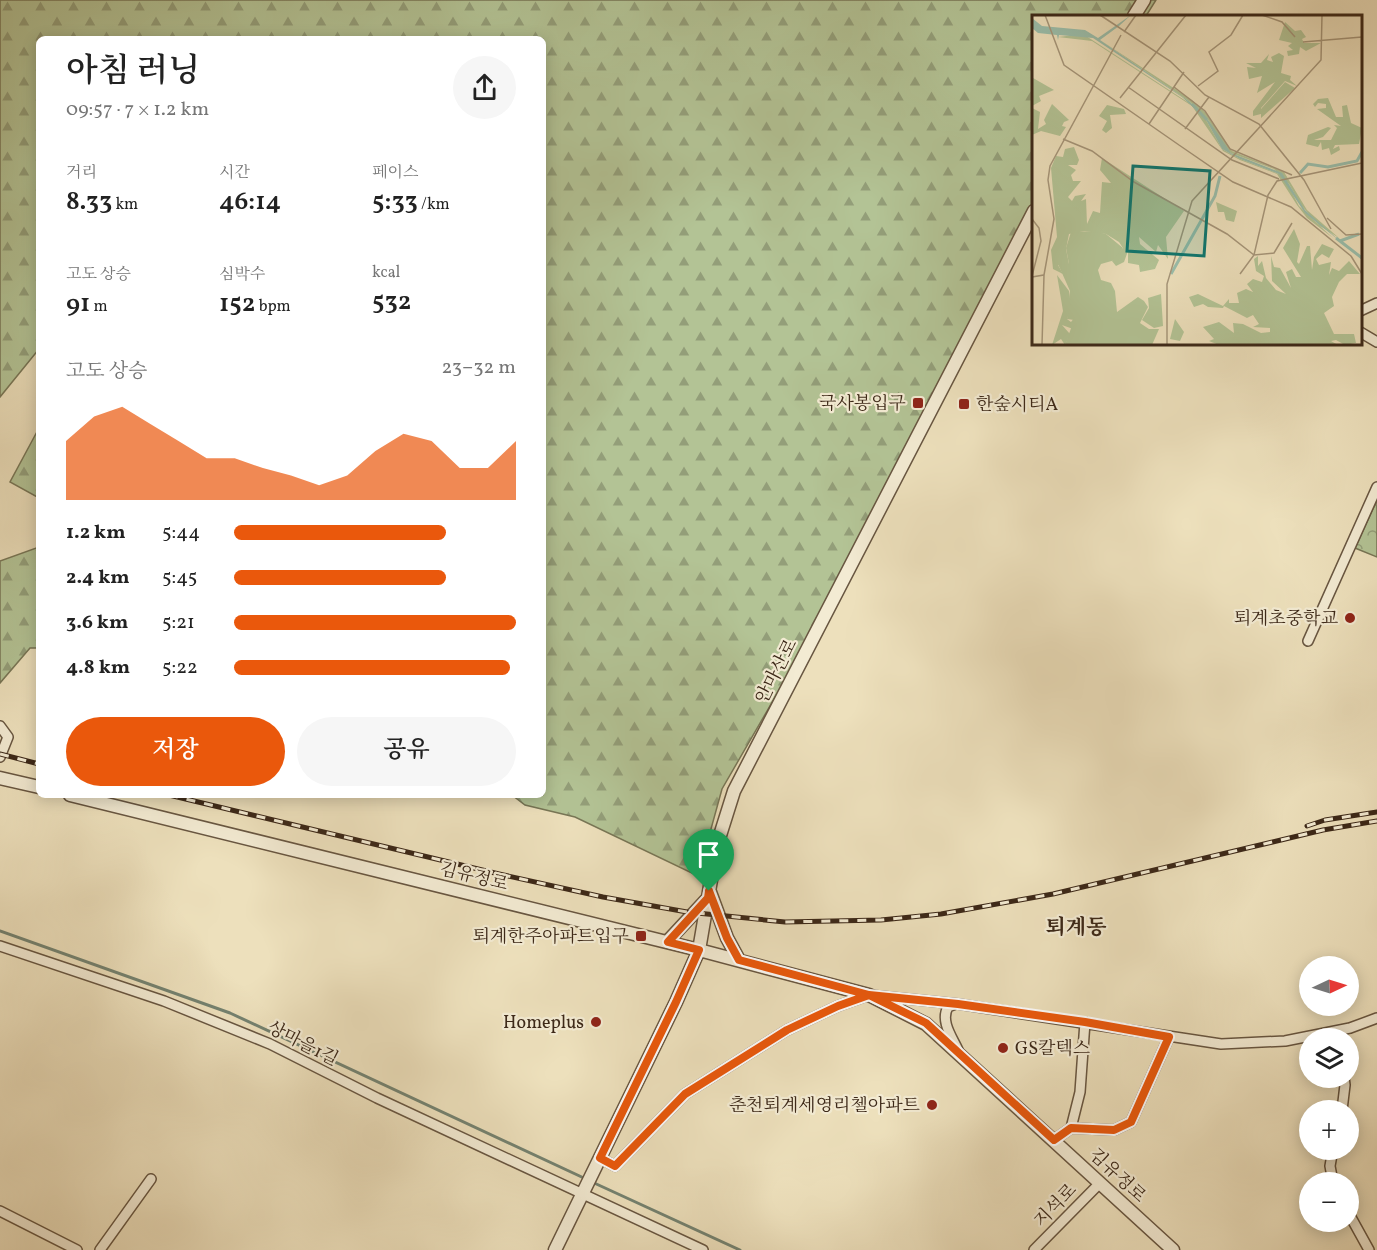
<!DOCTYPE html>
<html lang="ko">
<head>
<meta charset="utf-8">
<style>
	:root { --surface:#fff; --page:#f6f6f6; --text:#222; --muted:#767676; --accent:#ea580c }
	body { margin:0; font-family:Vollkorn,"Noto Serif KR",serif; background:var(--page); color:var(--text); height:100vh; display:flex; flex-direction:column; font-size:22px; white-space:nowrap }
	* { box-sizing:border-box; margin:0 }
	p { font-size:20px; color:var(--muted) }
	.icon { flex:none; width:33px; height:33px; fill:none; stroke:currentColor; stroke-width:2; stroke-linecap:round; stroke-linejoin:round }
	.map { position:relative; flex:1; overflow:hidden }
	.side { position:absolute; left:36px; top:36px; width:510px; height:762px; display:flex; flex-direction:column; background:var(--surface); border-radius:9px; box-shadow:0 3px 15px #0003 }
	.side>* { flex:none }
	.needle { width:39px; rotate:86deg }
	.fabs { position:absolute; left:1299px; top:956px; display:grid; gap:12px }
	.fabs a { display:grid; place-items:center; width:60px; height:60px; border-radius:50%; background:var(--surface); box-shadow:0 3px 15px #0003; font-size:30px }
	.pin { position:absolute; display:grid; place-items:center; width:51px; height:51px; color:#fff; margin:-62px -26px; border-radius:50% 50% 50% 0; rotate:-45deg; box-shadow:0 0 6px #0007 }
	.pin .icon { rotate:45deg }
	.round { display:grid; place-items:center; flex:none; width:63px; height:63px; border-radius:32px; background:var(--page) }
	.headline { display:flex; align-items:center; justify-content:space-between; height:102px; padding:0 30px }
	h1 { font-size:33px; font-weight:600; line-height:45px }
	.stats { display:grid; grid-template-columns:repeat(3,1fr); gap:9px; height:102px; padding:6px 30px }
	.stats div { display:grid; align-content:center }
	.stats b { font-size:26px; font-weight:600 }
	.stats small { font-size:16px; font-weight:400 }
	.stats p { font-size:16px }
	.chart { height:168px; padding:12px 30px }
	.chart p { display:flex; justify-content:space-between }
	.chart svg { width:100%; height:108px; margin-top:6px; fill:var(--accent); opacity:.7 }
	.cta { display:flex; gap:12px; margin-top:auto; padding:12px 30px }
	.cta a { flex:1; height:69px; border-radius:36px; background:var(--accent); color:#fff; font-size:24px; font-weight:600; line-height:69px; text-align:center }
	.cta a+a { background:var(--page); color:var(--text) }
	ul { padding:0 30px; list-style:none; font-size:20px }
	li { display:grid; grid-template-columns:96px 72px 1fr; align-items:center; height:45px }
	li i { height:15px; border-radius:8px; background:var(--accent) }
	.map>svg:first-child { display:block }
	.forest { fill:url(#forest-firs); stroke:#787656; stroke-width:1.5 }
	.park { fill:url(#park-crowns); stroke:#787656; stroke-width:1.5 }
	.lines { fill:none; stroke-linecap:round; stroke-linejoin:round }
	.stream { stroke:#748270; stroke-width:3 }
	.minor-casing { stroke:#685641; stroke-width:12 }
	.tertiary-casing { stroke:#685641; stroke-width:15 }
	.minor { stroke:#f3ebd3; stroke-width:9 }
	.tertiary { stroke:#f3ebd3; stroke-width:12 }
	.rail-casing { stroke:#3c2818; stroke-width:5 }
	.rail { stroke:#f3ebd3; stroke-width:3; stroke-dasharray:9; stroke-linecap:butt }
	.route-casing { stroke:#fff; stroke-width:12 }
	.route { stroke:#ea580c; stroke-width:8 }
	.poi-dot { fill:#8f2418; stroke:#f3ebd3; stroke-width:2 }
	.labels { text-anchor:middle; stroke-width:4.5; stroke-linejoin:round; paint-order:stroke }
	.poi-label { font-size:18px; fill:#3c2818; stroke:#f3ebd3; text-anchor:end }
	.street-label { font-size:18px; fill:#3c2818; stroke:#f3ebd3 }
	.quarter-label { font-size:21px; font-weight:bold; fill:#3c2818; stroke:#f3ebd3 }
	.inset-river { fill:none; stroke:#9abeab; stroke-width:3 }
	.inset-road { fill:none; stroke:#a6967a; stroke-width:1.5 }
	.view { fill:#0f766e; fill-opacity:0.15; stroke:#0f766e; stroke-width:3 }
	.inset-edge { fill:none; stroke:#3c2818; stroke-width:3 }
</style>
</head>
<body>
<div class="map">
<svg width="1377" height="1250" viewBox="0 0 1377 1250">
	<defs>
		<pattern id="forest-firs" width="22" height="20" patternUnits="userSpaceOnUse" patternTransform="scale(1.5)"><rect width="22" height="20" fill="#b3c395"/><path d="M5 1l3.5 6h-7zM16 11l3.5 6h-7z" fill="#939e79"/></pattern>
		<pattern id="park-crowns" width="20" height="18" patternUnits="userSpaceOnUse" patternTransform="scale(1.5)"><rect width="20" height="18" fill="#b3c395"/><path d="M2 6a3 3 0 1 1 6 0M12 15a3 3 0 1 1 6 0" fill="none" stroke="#939e79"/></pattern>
	</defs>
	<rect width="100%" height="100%" fill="#ede0bc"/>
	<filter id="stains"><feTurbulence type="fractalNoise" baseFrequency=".00333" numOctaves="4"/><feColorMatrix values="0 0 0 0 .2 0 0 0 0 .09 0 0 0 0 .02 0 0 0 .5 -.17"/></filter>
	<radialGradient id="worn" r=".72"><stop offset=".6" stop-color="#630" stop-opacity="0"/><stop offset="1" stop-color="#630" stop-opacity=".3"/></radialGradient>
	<path class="forest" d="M0 0H1156L1146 16H1034L1033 216 793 666 722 789 698 876 575 817 525 805 512 795H543V39H39V349L0 397Z
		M39 428V498L10 482Z
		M39 547V648H30L0 683V561Z"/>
	<path class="park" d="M1377 500V557L1355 548Z"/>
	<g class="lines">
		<path class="stream" d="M0 931 230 1013 586 1179
			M592 1182 740 1250"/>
		<g class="minor-casing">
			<path id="minor" d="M1360 311 1377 303
				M1360 332 1377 342
				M1308 641 1377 487
				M0 726 8 737 0 757
				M0 946 164 1001 270 1044 377 1098 703 1250
				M956 1004 948 1007C940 1021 952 1037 958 1050
				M1342 1110 1345 1085 1344 1077
				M1071 1128 1114 1130 1131 1122 1169 1037
				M1054 1140 1071 1128 1080 1092 1085 1022
				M1333 1149 1330 1166 1333 1182
				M600 1158 615 1166 685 1094 787 1030 838 1006 869 995 958 1004 1221 1044 1285 1041 1350 1028 1377 1018
				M0 1211 77 1250
				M1348 1212 1369 1250
				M100 1250 151 1179
				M1034 1250 1100 1183"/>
		</g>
		<g class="tertiary-casing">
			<path id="tertiary" d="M1134 16 1144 0
				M0 778 39 787
				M70 795 699 950 869 995 926 1024 1173 1250
				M710 892 727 938 739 960
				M667 942 707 899
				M555 1250 676 1002 699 950 717 845 734 791 1034 211"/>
		</g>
		<use href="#minor" class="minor"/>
		<use href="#tertiary" class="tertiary"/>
		<g class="rail-casing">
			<path id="rail" d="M0 754 39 764
				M169 795 499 874 603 897 687 912 785 922 881 920 941 914 1053 894 1323 830 1377 821
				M1307 826 1325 820 1377 812"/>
		</g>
		<use href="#rail" class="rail"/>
	</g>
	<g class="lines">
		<g class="route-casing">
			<path id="route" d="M709 891 708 898 668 942 699 950 676 1002 600 1158 615 1166 685 1094 787 1030 838 1006 869 995 926 1023 1054 1140 1071 1128 1114 1130 1131 1122 1169 1037 1085 1022 958 1004 869 995 739 960 727 938 709 891"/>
		</g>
		<use href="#route" class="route"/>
	</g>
	<g class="poi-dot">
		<rect x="912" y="397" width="12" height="12" rx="3"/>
		<rect x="958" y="398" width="12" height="12" rx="3"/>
		<circle cx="1350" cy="618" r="6"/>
		<rect x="635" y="930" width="12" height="12" rx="3"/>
		<circle cx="596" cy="1022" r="6"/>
		<circle cx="1003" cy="1048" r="6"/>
		<circle cx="932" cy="1105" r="6"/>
	</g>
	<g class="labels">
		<g class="poi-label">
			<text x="906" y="409">국사봉입구</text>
			<text x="976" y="410" text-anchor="start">한숲시티A</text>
			<text x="1338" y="624">퇴계초중학교</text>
			<text x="629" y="942">퇴계한주아파트입구</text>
			<text x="584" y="1028">Homeplus</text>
			<text x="1015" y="1054" text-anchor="start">GS칼텍스</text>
			<text x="920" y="1111">춘천퇴계세영리첼아파트</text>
		</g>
		<g class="street-label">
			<text transform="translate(776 671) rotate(-63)" y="6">안마산로</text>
			<text transform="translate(474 876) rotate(14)" y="6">김유정로</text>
			<text transform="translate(303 1043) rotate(27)" y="6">상마을1길</text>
			<text transform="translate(1118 1175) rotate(43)" y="6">김유정로</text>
			<text transform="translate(1055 1205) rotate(-46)" y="6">지석로</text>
		</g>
		<g class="quarter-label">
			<text x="1076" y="934">퇴계동</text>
		</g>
	</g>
	<g transform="translate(1032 15)">
		<rect width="330" height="330" fill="#ede0bc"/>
		<path d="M253 67 263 73 229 103V94ZM63 216 74 219 91 233 83 245 69 249 66 255 69 265 79 268 83 276 85 297 106 282 112 286 116 292 108 308 117 314H127L120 330H33L42 305 35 304 38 276 26 249H37L34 233 39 217Z" fill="#b3c395"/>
		<path d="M253 7 263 16 269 15 274 22 270 24 272 28H289L274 36 268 32 267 39 256 41 255 36 261 35 256 31 260 28 247 25ZM247 38 252 41 249 58 259 61 258 65 265 71 253 66 229 93V99L221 101V96L243 67 225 78 230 61 217 64 215 52 224 53 214 48H229L237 39 235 45 241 47 239 42ZM1 63 22 75 7 81 9 86 0 91ZM296 83 304 102H311L310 91 315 90 319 108 330 113 327 129 303 130 301 134 307 131 308 135 299 140 297 133 290 135 289 127 286 132 274 129 276 120 296 112 299 113 291 122 282 125H299L305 113 302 110 309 111 285 94 294 93V89L286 88 283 92 281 89 286 84ZM20 89 37 105 32 107 30 111 34 112 28 121 9 116 0 120V93L8 97 6 114 14 109 12 105ZM42 132 47 145 45 150H36L44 155 39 160 41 166H49L36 182 40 186 43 181 54 179 49 186 54 184 55 209 61 196 68 198 70 167 79 168 68 155 70 143 152 196 134 222 136 244 126 230 124 237 107 222 108 229 127 245 123 254 108 257 107 250 96 248V236L92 247 84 251 80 246 91 233 87 227 74 219 53 216 37 219 34 234 37 249 26 250 31 259 21 254 19 235 25 222 19 153 24 141 31 142 33 134ZM262 214 268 229 265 247 267 249 275 231H278L280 255 282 242 290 229 302 234 297 243 290 239 284 244 287 250 299 247 297 260 300 253 307 256 317 246 328 259H315L307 267 300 282 302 291 292 298 302 319H322L324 328 313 330 304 325 299 326 306 330H187L177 326 182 324 171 312 187 307 202 318 201 308 211 309 229 318 238 317V313L221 312 227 309 221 300 215 303 192 291 191 293 176 292 171 289 162 292 157 282 166 279 191 291 197 284V288H207L205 278 214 274 221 277 215 269 221 264 230 267 232 261 224 256 222 244 226 241V251L230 246 234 263 244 275 254 279 240 266 239 241 242 252 248 253 259 273 254 257 260 254 264 262H269L251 233ZM25 260 37 276 39 292 35 304 39 307 43 302 44 305 41 314 30 310 38 319 33 330 29 324 20 330 31 296ZM143 304 152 317 148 326 138 324Z" fill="#b3c395"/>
		<path d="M129 279 131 311 122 313 110 305 117 293 116 283Z" fill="#b3c395"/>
		<path d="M51 19 157 88 173 103 190 134 208 144 247 159 254 166 267 191 287 210 269 190 257 169 242 154 199 138 191 131 177 106 158 87 68 25 160 85 173 97 200 136 252 157 275 195 307 223 288 211 301 223 275 203 265 190 245 159 208 145 191 136 160 91 60 26 26 22ZM75 90 92 94 94 99 78 100 80 113 74 118 70 115 75 106 67 101ZM184 187 205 196 202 207 194 205 192 197H186Z" fill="#b3c395"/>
		<path d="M99 0 87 11 68 25 158 87 177 106 199 138 250 158 273 195 309 227 273 198 247 159 208 144 190 134 173 103 150 82 61 23 27 20 26 25 25 20 6 18 0 13V3L10 11 53 15 66 23Z" fill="#9abeab"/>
		<path class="inset-river" d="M160 89 175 105M268 158 276 149 296 152 325 146 330 137M304 223 330 243M308 226 327 219M139 259 183 181 188 161"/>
		<path class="inset-road" d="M13 0 32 50 147 130M68 0 138 46 173 80 227 109 272 165 299 214M230 0 250 7 263 22M92 17 104 0M271 27 330 22M166 71 186 56 177 37 199 20 211 0M96 72 200 145 247 164M142 72 173 96 198 134 260 160M88 83 154 0M117 109 152 57M153 114 177 82M31 124 60 136 102 167 195 219 222 240 242 238 260 208M147 130 201 167 259 192 319 241M295 203 314 220 330 219M0 204 7 213 9 226 0 261M319 241 330 259M208 259 222 240 236 180 245 166 330 148M12 260 22 204 16 165 18 151 89 20M0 262 12 260 10 330M135 330V269L160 186 289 45 290 0"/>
		<path class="view" d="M101 151 178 156 172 241 95 236Z"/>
		<rect width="330" height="330" class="inset-edge"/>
	</g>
	<rect width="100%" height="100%" filter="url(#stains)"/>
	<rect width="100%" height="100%" fill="url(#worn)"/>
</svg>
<div class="fabs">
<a><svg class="needle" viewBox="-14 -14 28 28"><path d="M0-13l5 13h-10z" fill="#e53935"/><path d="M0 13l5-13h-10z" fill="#767676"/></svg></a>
<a><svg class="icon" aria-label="layers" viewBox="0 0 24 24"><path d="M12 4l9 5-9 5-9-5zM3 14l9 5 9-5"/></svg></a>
<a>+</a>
<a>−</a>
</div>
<div class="pin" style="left:709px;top:891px;background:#1e9e55"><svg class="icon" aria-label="arrive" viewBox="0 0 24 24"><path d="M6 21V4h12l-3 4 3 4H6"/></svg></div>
<section class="side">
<div class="headline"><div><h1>아침 러닝</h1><p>09:57 · 7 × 1.2 km</p></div><a class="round"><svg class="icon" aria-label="share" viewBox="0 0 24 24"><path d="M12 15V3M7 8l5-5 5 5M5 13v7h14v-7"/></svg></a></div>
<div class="stats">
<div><p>거리</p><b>8.33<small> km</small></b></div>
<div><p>시간</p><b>46:14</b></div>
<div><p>페이스</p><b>5:33<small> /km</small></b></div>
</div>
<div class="stats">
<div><p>고도 상승</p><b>91<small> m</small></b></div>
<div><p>심박수</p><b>152<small> bpm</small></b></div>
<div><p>kcal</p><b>532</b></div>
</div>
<div class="chart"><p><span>고도 상승</span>23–32 m</p>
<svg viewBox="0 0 160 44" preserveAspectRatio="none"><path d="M0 44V20L10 10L20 6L30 13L40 20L50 27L60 27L70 31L80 34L90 38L100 34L110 24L120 17L130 20L140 31L150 31L160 20V44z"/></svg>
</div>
<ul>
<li><b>1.2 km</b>5:44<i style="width:75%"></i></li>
<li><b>2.4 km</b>5:45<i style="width:75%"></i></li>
<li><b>3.6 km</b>5:21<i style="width:100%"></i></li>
<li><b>4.8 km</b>5:22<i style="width:98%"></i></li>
</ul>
<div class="cta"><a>저장</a><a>공유</a></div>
</section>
</div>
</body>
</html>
